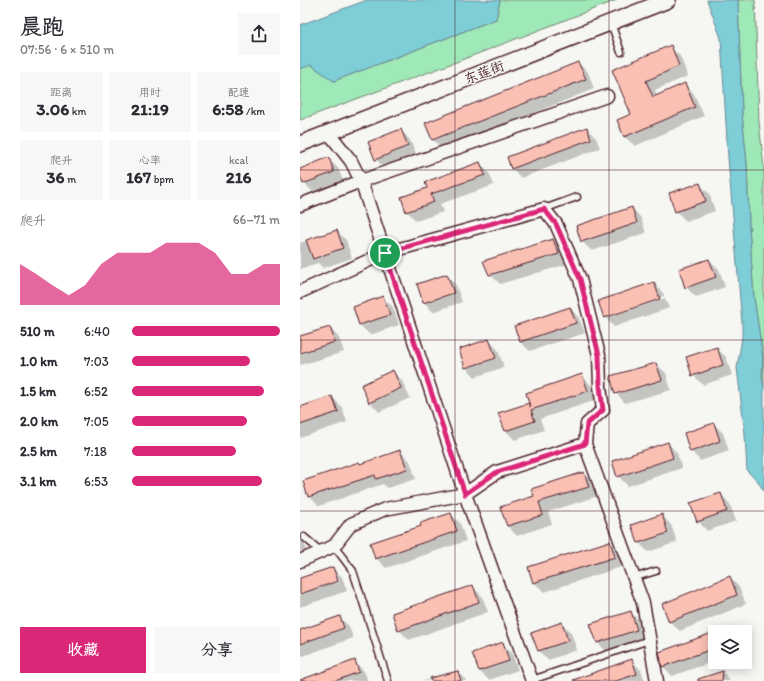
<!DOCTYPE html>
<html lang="zh">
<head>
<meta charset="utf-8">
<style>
	:root { --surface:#fff; --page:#f7f7f7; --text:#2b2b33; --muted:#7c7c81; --accent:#db2777 }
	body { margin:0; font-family:Itim,"LXGW WenKai TC",sans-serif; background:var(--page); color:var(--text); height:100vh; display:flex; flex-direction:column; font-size:15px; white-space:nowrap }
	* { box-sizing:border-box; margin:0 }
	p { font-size:13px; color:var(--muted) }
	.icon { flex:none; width:22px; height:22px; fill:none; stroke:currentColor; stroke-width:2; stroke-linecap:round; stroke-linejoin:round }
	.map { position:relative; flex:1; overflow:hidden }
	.details { display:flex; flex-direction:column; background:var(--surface); width:300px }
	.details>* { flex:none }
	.controls { position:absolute; left:408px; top:625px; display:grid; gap:8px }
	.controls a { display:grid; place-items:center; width:44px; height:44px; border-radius:0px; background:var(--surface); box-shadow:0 2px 10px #0003; font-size:20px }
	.pin { position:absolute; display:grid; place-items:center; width:34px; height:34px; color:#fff; margin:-17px; border:2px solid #fff; border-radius:50%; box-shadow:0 1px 4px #0007 }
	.round { display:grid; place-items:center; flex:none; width:42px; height:42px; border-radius:0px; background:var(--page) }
	.head { display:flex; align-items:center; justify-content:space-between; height:68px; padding:0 20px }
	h1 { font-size:22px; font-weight:800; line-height:30px }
	.metrics { display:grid; grid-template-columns:repeat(3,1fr); gap:6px; height:68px; padding:4px 20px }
	.metrics div { display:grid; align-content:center; border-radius:0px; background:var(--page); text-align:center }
	.metrics b { font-size:17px; font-weight:800 }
	.metrics small { font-size:11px; font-weight:400 }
	.metrics p { font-size:11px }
	.chart { height:112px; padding:8px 20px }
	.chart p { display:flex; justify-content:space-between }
	.chart svg { width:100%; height:72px; margin-top:4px; fill:var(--accent); opacity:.7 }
	.primary-button { display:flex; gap:8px; margin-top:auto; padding:8px 20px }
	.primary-button a { flex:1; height:46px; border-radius:0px; background:var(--accent); color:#fff; font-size:16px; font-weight:800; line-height:46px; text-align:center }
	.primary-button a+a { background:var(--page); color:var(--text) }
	ul { padding:0 20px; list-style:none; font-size:13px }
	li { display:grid; grid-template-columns:64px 48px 1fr; align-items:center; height:30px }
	li i { height:10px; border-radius:5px; background:var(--accent) }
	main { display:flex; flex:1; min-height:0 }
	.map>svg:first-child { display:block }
	.green { fill:#9fe8b7; stroke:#748471 }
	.water { fill:#7eced8; stroke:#698893 }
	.shadow { fill:#0003; fill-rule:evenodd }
	.building { fill:#fac0b4; stroke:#4a1f2b }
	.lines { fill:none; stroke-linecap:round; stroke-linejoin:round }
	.service-casing { stroke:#4a1f2b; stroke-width:9 }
	.minor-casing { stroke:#4a1f2b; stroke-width:15 }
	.tertiary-casing { stroke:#4a1f2b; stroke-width:18 }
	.service { stroke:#f6f6f2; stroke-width:6 }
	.minor { stroke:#f6f6f2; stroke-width:12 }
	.tertiary { stroke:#f6f6f2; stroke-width:15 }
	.route-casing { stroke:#fff; stroke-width:8 }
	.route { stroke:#db2777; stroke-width:5 }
	.grid { fill:none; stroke:#4a1f2b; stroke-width:1; stroke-opacity:0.55 }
	.labels { text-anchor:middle; stroke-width:3; stroke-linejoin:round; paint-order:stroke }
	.street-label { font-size:14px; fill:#4a1f2b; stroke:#f6f6f2 }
</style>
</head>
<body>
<main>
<section class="details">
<div class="head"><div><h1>晨跑</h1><p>07:56 · 6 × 510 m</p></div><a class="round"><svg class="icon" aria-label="share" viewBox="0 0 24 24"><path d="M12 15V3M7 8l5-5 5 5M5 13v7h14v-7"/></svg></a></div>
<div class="metrics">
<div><p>距离</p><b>3.06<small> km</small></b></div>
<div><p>用时</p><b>21:19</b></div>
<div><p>配速</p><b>6:58<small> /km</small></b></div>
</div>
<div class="metrics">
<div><p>爬升</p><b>36<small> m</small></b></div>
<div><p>心率</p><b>167<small> bpm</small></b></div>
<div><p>kcal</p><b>216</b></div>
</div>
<div class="chart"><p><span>爬升</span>66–71 m</p>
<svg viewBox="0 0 160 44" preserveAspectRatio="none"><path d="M0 44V19L10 25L20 32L30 38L40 32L50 19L60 12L70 12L80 12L90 6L100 6L110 6L120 12L130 25L140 25L150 19L160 19V44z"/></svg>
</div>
<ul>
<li><b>510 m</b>6:40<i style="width:100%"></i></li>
<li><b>1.0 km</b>7:03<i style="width:80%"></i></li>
<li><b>1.5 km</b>6:52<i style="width:89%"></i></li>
<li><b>2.0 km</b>7:05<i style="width:78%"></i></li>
<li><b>2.5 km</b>7:18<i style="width:70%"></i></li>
<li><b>3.1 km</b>6:53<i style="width:88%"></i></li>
</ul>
<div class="primary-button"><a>收藏</a><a>分享</a></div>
</section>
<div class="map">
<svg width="464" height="681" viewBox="0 0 464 681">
	<rect width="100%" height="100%" fill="#f6f6f2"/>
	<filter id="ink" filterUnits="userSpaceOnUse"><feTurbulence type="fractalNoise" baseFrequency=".025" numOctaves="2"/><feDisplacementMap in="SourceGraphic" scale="8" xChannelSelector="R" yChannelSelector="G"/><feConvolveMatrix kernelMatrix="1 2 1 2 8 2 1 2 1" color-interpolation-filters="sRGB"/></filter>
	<g filter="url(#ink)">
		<path class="green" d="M200 0H317L164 59 0 120V69L11 64 34 81 196 19Z
			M438 0H455L459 122 464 168V387L462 377 463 358 454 298 449 226 447 164 442 114Z"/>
		<path class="water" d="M67 0H200L196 19 34 81 11 65 0 69V25Z
			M407 0H438L442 114 447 164 449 226 454 298 463 358 462 377 464 388V491L457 480 447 471 445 434 437 368 442 338V323L428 158 421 38Z"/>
		<path class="shadow" d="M370 47 380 56 388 76 355 90 357 96 385 84 394 94 404 116 335 146 325 137 318 120 332 114 313 71Z
			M278 63 288 72 294 89 143 149 133 140Z
			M286 128 296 138 300 148 221 178 212 168Z
			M101 130 110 140 117 156 85 169 76 159Z
			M28 159 38 168 43 181 14 193 4 183 0 170Z
			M180 163 189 173 194 185 140 204 143 212 116 221 107 211 128 189Z
			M399 184 409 193 415 211 386 221 376 211Z
			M332 208 341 218 346 233 292 251 282 242 277 227Z
			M37 231 46 240 52 258 23 268 18 263 0 269V243Z
			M253 240 262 250 268 264 200 284 190 274Z
			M409 260 419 269 425 287 396 297 386 287Z
			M147 275 156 285 162 302 133 312 124 302Z
			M354 283 363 293 369 308 314 327 305 317ZM364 296 365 298 309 317V315Z
			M83 298 93 307 99 325 70 335 60 325 54 307Z
			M270 308 279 318 285 333 230 351 220 342Z
			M30 328 39 338 44 352 0 365V337Z
			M189 340 198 350 204 367 175 377 166 367Z
			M416 348 426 357 432 375 403 385 393 375Z
			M356 364 366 373 371 390 325 403 316 393Z
			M93 371 102 381 110 398 79 412 70 402Z
			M282 376 291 385 296 400 240 419 244 430 215 440 206 431 229 404Z
			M32 397 42 407 47 422 0 438V408Z
			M414 424 423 433 429 451 400 461 391 451Z
			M368 443 377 453 382 468 328 486 318 476Z
			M100 451 110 461 116 479 87 488 83 484 19 506 9 496 61 465Z
			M284 473 293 482 298 496 248 512 252 524 217 536 207 526 202 508 235 497Z
			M421 494 430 504 436 521 407 531 398 521Z
			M151 514 160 523 166 541 86 568 76 558 123 527Z
			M362 515 371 525 377 542 348 552 339 543Z
			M0 537 3 541 9 555 0 557Z
			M310 542 319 552 324 566 244 592 234 582Z
			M33 568 42 577 47 591 0 607V579Z
			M430 578 439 587 446 604 380 631 370 622 363 605Z
			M172 586 182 596 188 612 109 640 99 630Z
			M330 612 340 621 346 639 307 652 298 643 292 625Z
			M39 617 49 626 53 638 3 656 0 653V631Z
			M262 623 271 633 277 650 248 660 239 651Z
			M431 627 435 632H418Z
			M415 633V661L372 676 363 666Z
			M202 643 212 653 218 670 189 680 179 671Z
			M331 660 341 670 345 681H273Z
			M54 661 64 671 68 681H5Z
			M158 672 167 681H123Z
			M423 672 431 681H396Z"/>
		<path class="building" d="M371 45 379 66 346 81 353 97 385 83 395 107 324 137 317 120 331 114 312 70Z
			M278 62 286 79 132 140 125 123Z
			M287 127 291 139 211 169 207 157Z
			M101 129 108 146 75 160 68 142Z
			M29 157 34 172 3 184 0 176V169Z
			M180 162 185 175 131 194 134 202 106 212 101 197 127 188 125 182Z
			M400 183 406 201 375 212 369 193Z
			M332 207 337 223 281 242 276 226Z
			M37 230 43 248 13 259 6 240Z
			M253 239 259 254 189 275 183 261Z
			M409 259 416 277 385 288 379 269Z
			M147 274 154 293 123 303 117 284Z
			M354 282 360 299 304 318 298 301Z
			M83 296 90 315 59 325 53 307Z
			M270 307 276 323 220 342 214 326Z
			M30 327 35 342 0 353V336Z
			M189 339 196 358 165 368 159 349Z
			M417 347 423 365 392 376 386 357Z
			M356 363 362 380 315 394 310 376Z
			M93 370 101 388 69 403 61 385Z
			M282 374 288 391 231 410 235 421 205 431 198 413 229 403 230 407 226 393Z
			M32 396 38 412 0 425V407Z
			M414 423 420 441 390 452 384 433Z
			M368 442 373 458 317 477 312 461Z
			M100 450 107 469 76 479 75 475 8 497 3 481 59 462 60 464Z
			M284 472 289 487 239 502 243 515 207 526 200 507 234 496 231 489Z
			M421 493 427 511 397 522 390 503Z
			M151 513 157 531 75 559 70 543 121 526 120 523Z
			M362 514 368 533 338 543 331 525Z
			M310 541 315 557 233 583 228 567Z
			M33 567 38 581 0 594V578Z
			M430 576 437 595 369 622 362 604Z
			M173 585 179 602 98 631 92 613Z
			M331 611 337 630 297 643 290 624Z
			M40 616 44 628 0 644V630Z
			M262 622 268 641 238 651 231 633Z
			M415 632V648L362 667 359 652Z
			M203 642 209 661 179 671 172 653Z
			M332 659 337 674 316 681H274L273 680Z
			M55 660 59 672 35 681H0V680Z
			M158 671 161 681H131L130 678Z
			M423 671 422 681H398V679Z"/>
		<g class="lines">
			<g class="service-casing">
				<path id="service" d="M311 23 321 52
					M244 209 277 197
					M4 537 18 549 24 548
					M33 546H34L53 571 88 681
					M333 578 356 571
					M232 680 349 640"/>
			</g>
			<g class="minor-casing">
				<path id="minor" d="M29 133 51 161 61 181 165 494 232 681
					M0 205 61 181 307 96
					M0 292 85 253 244 209 256 224 280 279 299 355 300 386 303 410 287 424 285 444
					M0 561 34 546 51 524 85 509 165 494 197 472 285 444 343 603 357 681"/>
			</g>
			<g class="tertiary-casing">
				<path id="tertiary" d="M0 144 368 0"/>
			</g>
			<use href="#service" class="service"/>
			<use href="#minor" class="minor"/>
			<use href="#tertiary" class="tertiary"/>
		</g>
	</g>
	<g class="lines" filter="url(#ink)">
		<g class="route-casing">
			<path id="route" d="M244 209 256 224 280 279 299 355 300 386 303 410 287 424 285 444 197 472 165 494 85 253Z"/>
		</g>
		<use href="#route" class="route"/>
	</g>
	<path class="grid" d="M155 0V681M309 0V681M0 170H464M0 340H464M0 511H464"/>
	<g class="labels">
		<g class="street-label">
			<text transform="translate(184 72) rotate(-21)" y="5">东莲街</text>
		</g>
	</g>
</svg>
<div class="controls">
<a><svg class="icon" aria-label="layers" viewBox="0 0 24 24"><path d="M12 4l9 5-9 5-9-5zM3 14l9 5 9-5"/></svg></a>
</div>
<div class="pin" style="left:85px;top:253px;background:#1e9e55"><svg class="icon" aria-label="arrive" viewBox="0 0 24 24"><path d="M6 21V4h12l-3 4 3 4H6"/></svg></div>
</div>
</main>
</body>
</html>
